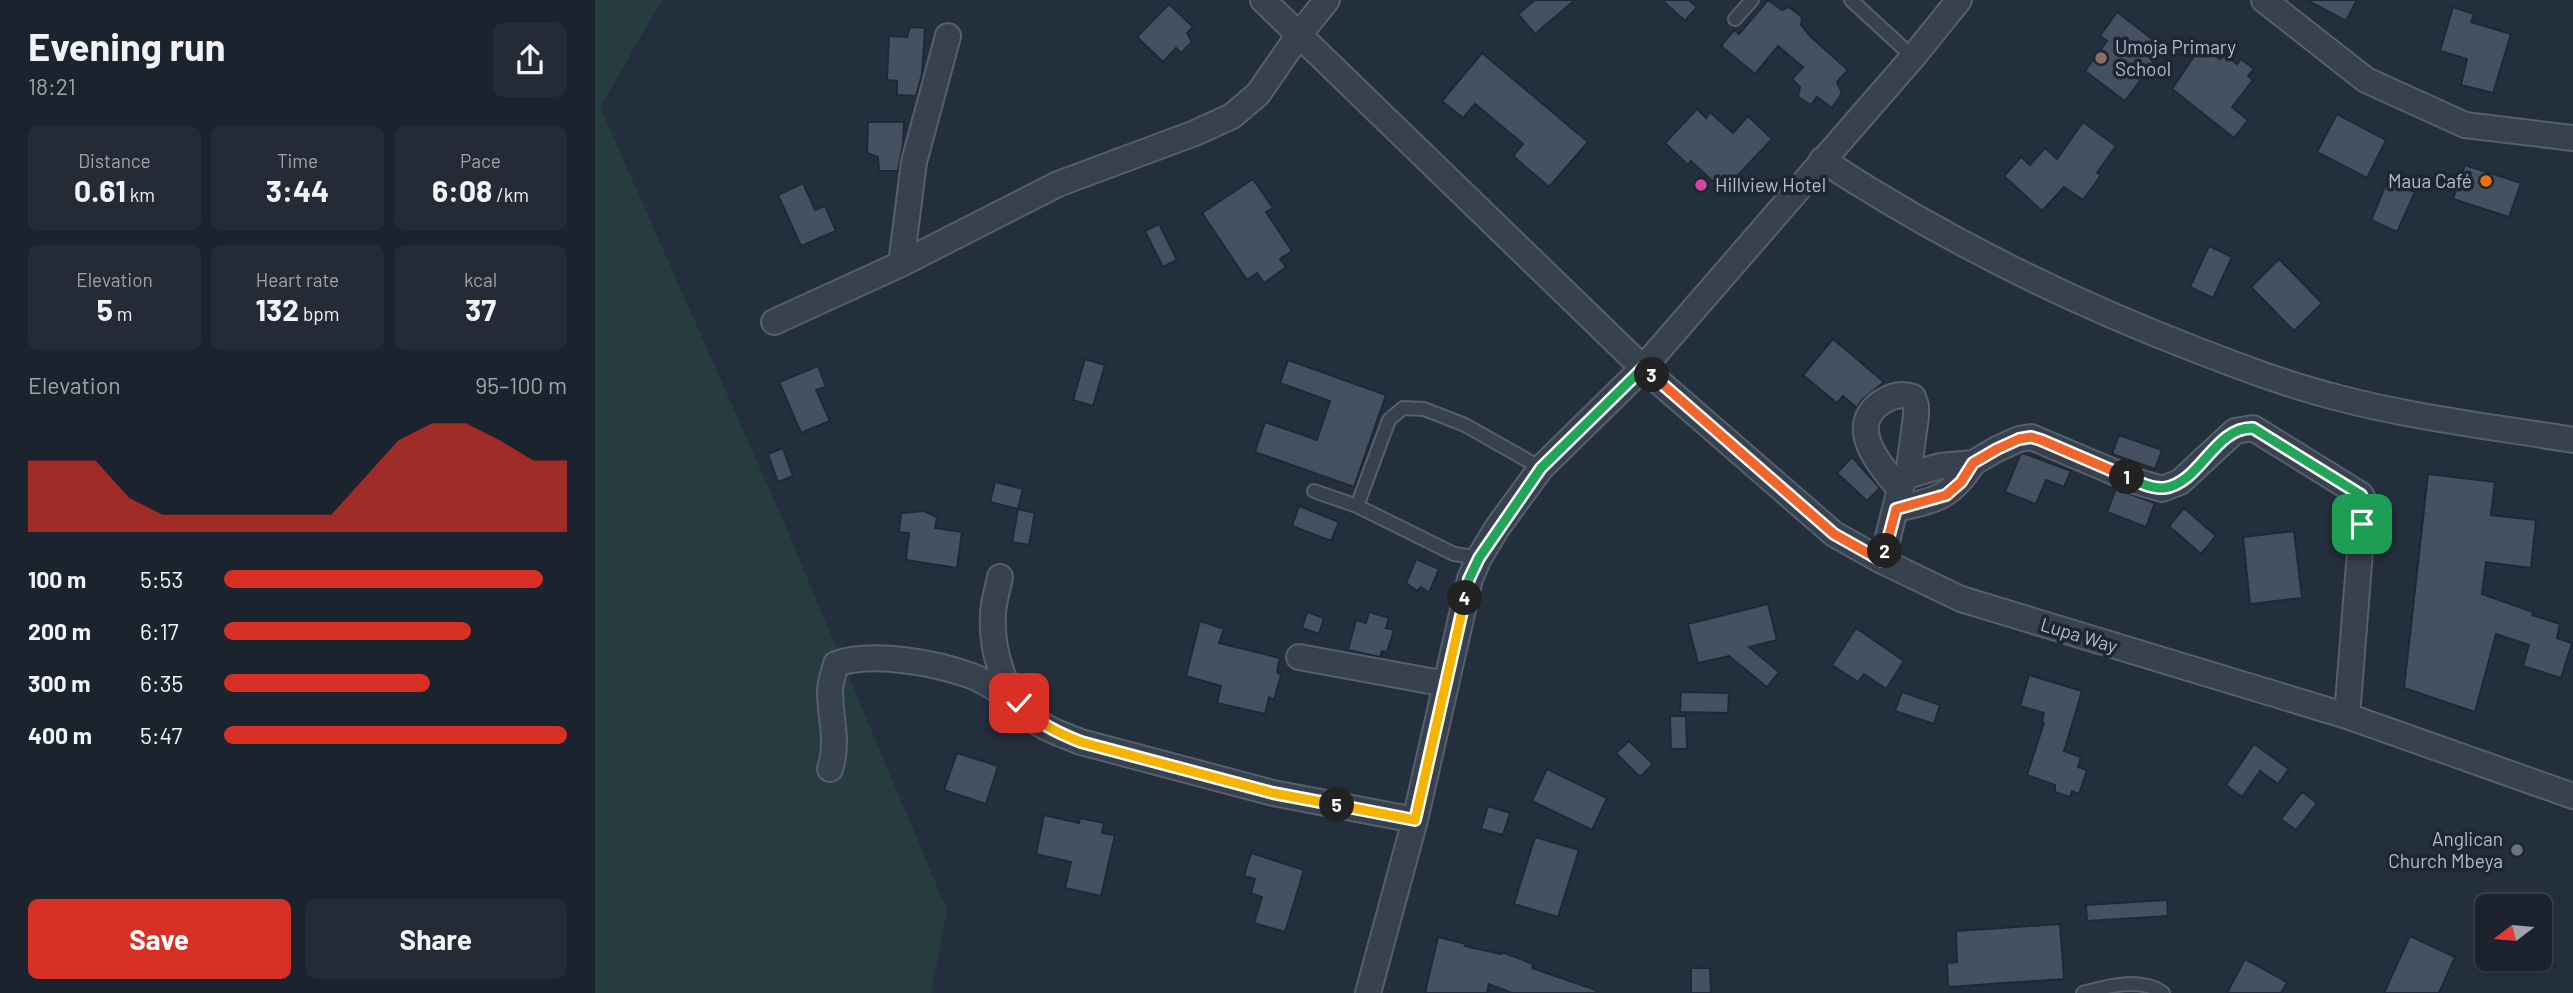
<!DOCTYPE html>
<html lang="en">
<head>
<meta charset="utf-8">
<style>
	:root { --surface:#1b232e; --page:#242b36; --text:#f1f3f6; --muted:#a0a4aa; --line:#39404a; --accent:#d93025 }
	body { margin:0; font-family:Barlow,sans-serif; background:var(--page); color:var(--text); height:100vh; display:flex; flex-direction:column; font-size:26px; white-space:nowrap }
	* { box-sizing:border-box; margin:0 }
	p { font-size:23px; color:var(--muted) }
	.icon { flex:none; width:38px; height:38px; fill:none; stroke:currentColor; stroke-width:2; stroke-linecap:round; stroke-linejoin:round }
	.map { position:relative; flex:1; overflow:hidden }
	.sheet { display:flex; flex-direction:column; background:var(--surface); width:595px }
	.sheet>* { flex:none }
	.needle { width:46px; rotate:254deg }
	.buttons { position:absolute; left:1880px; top:894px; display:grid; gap:14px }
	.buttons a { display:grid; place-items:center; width:77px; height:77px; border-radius:10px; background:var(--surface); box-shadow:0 2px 5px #0004,0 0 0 2px var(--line); font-size:35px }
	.pin { position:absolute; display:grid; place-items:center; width:60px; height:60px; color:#fff; margin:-30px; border-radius:14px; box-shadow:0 4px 10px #0006 }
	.km { position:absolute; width:35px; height:35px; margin:-18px; border-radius:50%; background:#222; color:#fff; font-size:19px; line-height:35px; text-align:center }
	.round { display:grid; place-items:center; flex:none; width:74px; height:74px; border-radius:10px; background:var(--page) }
	.overview { display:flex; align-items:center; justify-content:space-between; height:119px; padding:0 28px }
	h1 { font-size:38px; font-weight:700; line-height:52px }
	.figures { display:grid; grid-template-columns:repeat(3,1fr); gap:10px; height:119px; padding:7px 28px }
	.figures div { display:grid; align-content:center; border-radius:10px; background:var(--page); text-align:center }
	.figures b { font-size:30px; font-weight:700 }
	.figures small { font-size:19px; font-weight:400 }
	.figures p { font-size:19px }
	.chart { height:196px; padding:14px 28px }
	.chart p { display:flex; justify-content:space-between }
	.chart svg { width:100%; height:126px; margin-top:7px; fill:var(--accent); opacity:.7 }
	.primary-button { display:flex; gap:14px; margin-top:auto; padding:14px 28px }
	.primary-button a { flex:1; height:80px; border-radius:10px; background:var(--accent); color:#fff; font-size:28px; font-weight:700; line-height:80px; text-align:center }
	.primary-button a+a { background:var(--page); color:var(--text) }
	ul { padding:0 28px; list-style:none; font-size:23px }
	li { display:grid; grid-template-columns:112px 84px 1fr; align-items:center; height:52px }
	li i { height:18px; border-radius:9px; background:var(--accent) }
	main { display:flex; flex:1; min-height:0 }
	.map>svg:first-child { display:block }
	.green { fill:#263c3f }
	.building { fill:#455162; stroke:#1f2835; stroke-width:2 }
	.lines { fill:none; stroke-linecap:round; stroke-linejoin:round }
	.service-casing { stroke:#565f6c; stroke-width:16 }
	.minor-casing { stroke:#565f6c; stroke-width:28 }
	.service { stroke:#38414e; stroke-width:12 }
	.minor { stroke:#38414e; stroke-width:24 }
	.split-1-casing { stroke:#fff; stroke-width:14 }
	.split-2-casing { stroke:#fff; stroke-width:14 }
	.split-3-casing { stroke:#fff; stroke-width:14 }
	.split-4-casing { stroke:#fff; stroke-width:14 }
	.split-5-casing { stroke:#fff; stroke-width:14 }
	.split-6-casing { stroke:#fff; stroke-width:14 }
	.split-1 { stroke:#22a559; stroke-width:9 }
	.split-2 { stroke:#f0652b; stroke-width:9 }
	.split-3 { stroke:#f0652b; stroke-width:9 }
	.split-4 { stroke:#22a559; stroke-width:9 }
	.split-5 { stroke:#f5b400; stroke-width:9 }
	.split-6 { stroke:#f5b400; stroke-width:9 }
	.education-dot { fill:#8d6e63; stroke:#1d2633; stroke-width:2.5 }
	.food-dot { fill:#e8710a; stroke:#1d2633; stroke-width:2.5 }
	.hotel-dot { fill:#d1479c; stroke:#1d2633; stroke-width:2.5 }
	.worship-dot { fill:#6b7280; stroke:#1d2633; stroke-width:2.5 }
	.labels { text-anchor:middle; stroke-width:7; stroke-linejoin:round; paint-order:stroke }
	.poi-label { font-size:19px; fill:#b4bcc9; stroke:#1d2633; text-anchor:start }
	.street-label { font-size:19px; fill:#b4bcc9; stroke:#1d2633 }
</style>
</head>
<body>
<main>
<section class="sheet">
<div class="overview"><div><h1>Evening run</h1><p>18:21</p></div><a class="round"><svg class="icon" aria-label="share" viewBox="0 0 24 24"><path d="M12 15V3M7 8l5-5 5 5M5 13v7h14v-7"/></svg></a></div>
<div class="figures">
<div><p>Distance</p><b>0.61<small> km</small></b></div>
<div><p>Time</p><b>3:44</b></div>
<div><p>Pace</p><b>6:08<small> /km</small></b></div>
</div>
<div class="figures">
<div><p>Elevation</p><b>5<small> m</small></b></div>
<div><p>Heart rate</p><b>132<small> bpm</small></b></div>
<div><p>kcal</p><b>37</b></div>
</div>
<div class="chart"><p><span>Elevation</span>95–100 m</p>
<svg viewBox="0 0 160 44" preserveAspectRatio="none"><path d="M0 44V19L10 19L20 19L30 32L40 38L50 38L60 38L70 38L80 38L90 38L100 25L110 12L120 6L130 6L140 12L150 19L160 19V44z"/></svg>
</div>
<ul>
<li><b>100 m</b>5:53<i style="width:93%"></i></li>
<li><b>200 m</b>6:17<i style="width:72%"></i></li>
<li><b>300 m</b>6:35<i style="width:60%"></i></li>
<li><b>400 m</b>5:47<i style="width:100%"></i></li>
</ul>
<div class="primary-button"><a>Save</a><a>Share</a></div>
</section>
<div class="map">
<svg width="1978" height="993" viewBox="0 0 1978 993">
	<rect width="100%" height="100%" fill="#242f3e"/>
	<path class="green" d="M0 0H67L5 107 187 518 352 910 336 993H0Z"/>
	<path class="building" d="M940 0H980L940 34 923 14Z
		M1067 0H1094L1102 7 1090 21Z
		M1173 0 1187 10 1194 7 1207 17 1206 25 1216 37 1253 70 1242 82 1247 93 1237 108 1222 97 1216 105 1203 97 1205 87 1197 79 1208 67 1183 46 1160 74 1126 46 1139 30 1144 34Z
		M1712 0H1762L1751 21Z
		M574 4 598 27 592 33 597 42 586 53 581 48 568 62 542 37Z
		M1858 7 1879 14 1876 22 1916 34 1898 93 1866 85 1872 59 1845 51Z
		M1522 12 1569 48 1530 101 1490 71 1512 41 1505 36Z
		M315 27 330 28 327 74 321 96 302 95V81L292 80 294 36 312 37Z
		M1606 46 1625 59 1630 54 1642 64 1646 59 1659 69 1653 76 1658 80 1637 107 1653 120 1639 138 1577 89Z
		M887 53 993 142 954 187 918 156 928 144 880 104 868 118 847 101Z
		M1102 109 1111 118 1115 112 1138 133 1153 116 1177 139 1128 191 1096 161 1093 165 1070 143Z
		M1742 114 1791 140 1772 178 1722 152Z
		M273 122H309L308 144 303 171H284L283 157 272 153Z
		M1488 122 1521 146 1502 173 1506 175 1488 200 1469 187 1447 211 1409 176 1426 157 1435 165 1450 148 1462 159Z
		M1870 165 1926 183 1914 217 1858 199Z
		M658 179 678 208 671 212 697 251 685 259 691 267 669 283 662 273 652 280 607 213Z
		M1793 180 1820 192 1802 232 1776 220Z
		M208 183 220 210 230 206 241 231 206 246 183 195Z
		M564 224 582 260 568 267 550 231Z
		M1614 246 1637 257 1618 298 1595 287Z
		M1684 259 1727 303 1699 331 1656 287Z
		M1238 339 1289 382 1266 401 1262 408 1248 396 1242 403 1208 375Z
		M490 359 510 365 498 406 478 400Z
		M693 360 791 395 759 487 660 452 670 422 722 440 735 401 685 383Z
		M223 366 231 387 221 390 235 421 206 433 184 382Z
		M1524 435 1567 450 1560 469 1517 454Z
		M188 448 198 476 183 482 173 454Z
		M1428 453 1476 471 1469 487 1451 480 1441 504 1410 492 1425 455Z
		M1257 457 1285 488 1272 501 1242 473Z
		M1833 474 1900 482 1896 515 1941 520 1936 568 1891 562 1887 594 1938 612 1937 615 1965 624 1962 638 1977 643 1966 678 1928 666 1934 645 1901 634 1880 712 1809 688Z
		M400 482 428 489 423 509 395 502Z
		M1521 489 1560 503 1551 527 1512 512Z
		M704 506 744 522 736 541 697 526Z
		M1589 508 1621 536 1606 554 1574 526Z
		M423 509 440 513 434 545 417 542Z
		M329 511 342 517 340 528 367 532 362 568 311 560 314 533 304 532 306 513Z
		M1699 531 1707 598 1655 604 1648 537Z
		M821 559 844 569 834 593 826 587 822 591 811 583Z
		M1173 604 1182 640 1154 647 1184 672 1172 687 1134 656 1103 663 1093 624Z
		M712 612 729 618 724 634 707 628Z
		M774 612 794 618 791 628 799 630 792 652 787 651 785 657 753 650 761 620 771 623Z
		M605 621 629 629 624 643 685 658 682 672 686 675 679 700 674 697 670 714 622 703 626 686 591 676Z
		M1261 628 1309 661 1291 689 1269 674 1263 682 1237 665Z
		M1434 675 1487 691 1469 751 1486 757 1483 767 1492 770 1484 794 1477 791 1475 797 1460 792V785L1432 775 1449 723 1447 722 1449 713 1425 706Z
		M1086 692 1134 693 1133 713 1085 712Z
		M1307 692 1345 705 1339 724 1300 711Z
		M1075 716H1091L1092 749H1076Z
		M1034 741 1058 764 1045 777 1021 753Z
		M1659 744 1694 769 1683 784 1665 771 1647 797 1631 785Z
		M362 753 403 766 391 804 349 790Z
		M952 769 1012 798 997 830 937 801Z
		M1707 792 1722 803 1701 830 1686 819Z
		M893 806 915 813 908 835 886 829Z
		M449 815 484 823 485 818 509 823 507 833 520 835 506 896 470 888 476 862 441 854Z
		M940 837 984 850 963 917 919 904Z
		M656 853 709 870 690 932 659 923 667 897 656 893 660 879 649 876Z
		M1572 900 1573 916 1492 921 1491 905Z
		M1465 924 1469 979 1353 987 1352 963 1362 962 1361 931Z
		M1815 936 1860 957 1844 993H1789Z
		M843 937 871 944 870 946 906 954 907 952 938 964 937 968 1001 990 1000 993H917L894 984 892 993H830Z
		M1650 959 1692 982 1686 993H1632Z
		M1096 968H1115L1116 993H1096Z"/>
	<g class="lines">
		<g class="service-casing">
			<path id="service" d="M1256 0 1318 57
				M1140 19 1157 0
				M719 491 762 506 859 554 884 558
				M762 506 794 420 808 408 829 409 870 425 946 468
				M1488 993C1512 986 1547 977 1568 993"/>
		</g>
		<g class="minor-casing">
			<path id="minor" d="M668 0 1048 368 1239 534 1287 561 1366 599 1752 716 1978 796
				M1669 0 1771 80 1870 125 1978 138
				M1227 160C1342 235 1465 297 1594 347 1643 366 1692 385 1744 398 1820 418 1900 427 1978 440
				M306 264 319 162 353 36
				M179 322 306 264 463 184 600 133 637 116 663 94 703 36 732 0
				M1312 476 1345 466 1378 463 1402 449 1424 439 1436 437 1540 481 1567 489 1585 482 1640 431 1658 428 1766 495 1769 501 1752 716
				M1301 509C1340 500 1355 499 1378 463
				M1287 561 1305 489 1314 468 1321 416V406L1318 397C1307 393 1296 396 1287 402 1250 426 1285 466 1305 489
				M405 577C403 589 398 602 398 615 396 651 409 694 437 718 451 730 469 735 486 742L678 793 820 820
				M704 657 851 684
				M235 769C244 742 235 719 235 691 235 682 239 673 241 664 279 651 341 663 377 676 392 682 407 693 421 701
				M773 993 820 820 875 579 884 558 902 528 946 468 1048 368 1318 57 1364 0"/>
		</g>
		<use href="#service" class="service"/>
		<use href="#minor" class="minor"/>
	</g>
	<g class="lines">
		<g class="split-1-casing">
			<path id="split-1" d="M1532 477C1542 482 1559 489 1569 488 1606 483 1619 427 1658 428L1766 495 1769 501 1767 524"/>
		</g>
		<g class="split-2-casing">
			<path id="split-2" d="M1290 551 1301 509 1351 495 1366 482 1378 463 1402 449 1424 439 1436 437 1446 440 1532 477"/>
		</g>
		<g class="split-3-casing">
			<path id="split-3" d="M1057 375 1239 534 1287 561 1290 551"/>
		</g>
		<g class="split-4-casing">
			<path id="split-4" d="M870 598 874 579 884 558 946 468 1048 368 1057 375"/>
		</g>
		<g class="split-5-casing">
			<path id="split-5" d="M742 805 820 820 870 598"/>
		</g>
		<g class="split-6-casing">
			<path id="split-6" d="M424 703C442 723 461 732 486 742L678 793 742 805"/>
		</g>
		<use href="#split-1" class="split-1"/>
		<use href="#split-2" class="split-2"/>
		<use href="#split-3" class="split-3"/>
		<use href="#split-4" class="split-4"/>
		<use href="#split-5" class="split-5"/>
		<use href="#split-6" class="split-6"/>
	</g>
	<circle class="education-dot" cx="1506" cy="58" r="7"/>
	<circle class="food-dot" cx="1891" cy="181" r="7"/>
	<circle class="hotel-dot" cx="1106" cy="185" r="7"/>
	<circle class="worship-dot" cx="1922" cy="850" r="7"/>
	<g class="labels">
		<g class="poi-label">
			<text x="1520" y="54">Umoja Primary<tspan x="1520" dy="22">School</tspan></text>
			<text x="1877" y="188" text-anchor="end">Maua Café</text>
			<text x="1120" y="192">Hillview Hotel</text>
			<text x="1908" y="846" text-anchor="end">Anglican<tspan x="1908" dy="22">Church Mbeya</tspan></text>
		</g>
		<g class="street-label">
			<text transform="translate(1484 635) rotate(17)" y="7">Lupa Way</text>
		</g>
	</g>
</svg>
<div class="buttons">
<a><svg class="needle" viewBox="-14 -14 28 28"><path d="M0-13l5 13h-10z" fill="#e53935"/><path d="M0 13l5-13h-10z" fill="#a0a4aa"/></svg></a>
</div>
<div class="pin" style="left:1767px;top:524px;background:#1e9e55"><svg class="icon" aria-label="arrive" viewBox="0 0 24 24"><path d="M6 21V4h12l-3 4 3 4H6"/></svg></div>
<div class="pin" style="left:424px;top:703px;background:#d93025"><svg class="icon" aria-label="check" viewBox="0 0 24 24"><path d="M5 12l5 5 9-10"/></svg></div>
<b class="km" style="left:1532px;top:477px">1</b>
<b class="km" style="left:1290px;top:551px">2</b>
<b class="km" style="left:1057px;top:375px">3</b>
<b class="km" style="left:870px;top:598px">4</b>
<b class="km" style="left:742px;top:805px">5</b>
</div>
</main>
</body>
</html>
